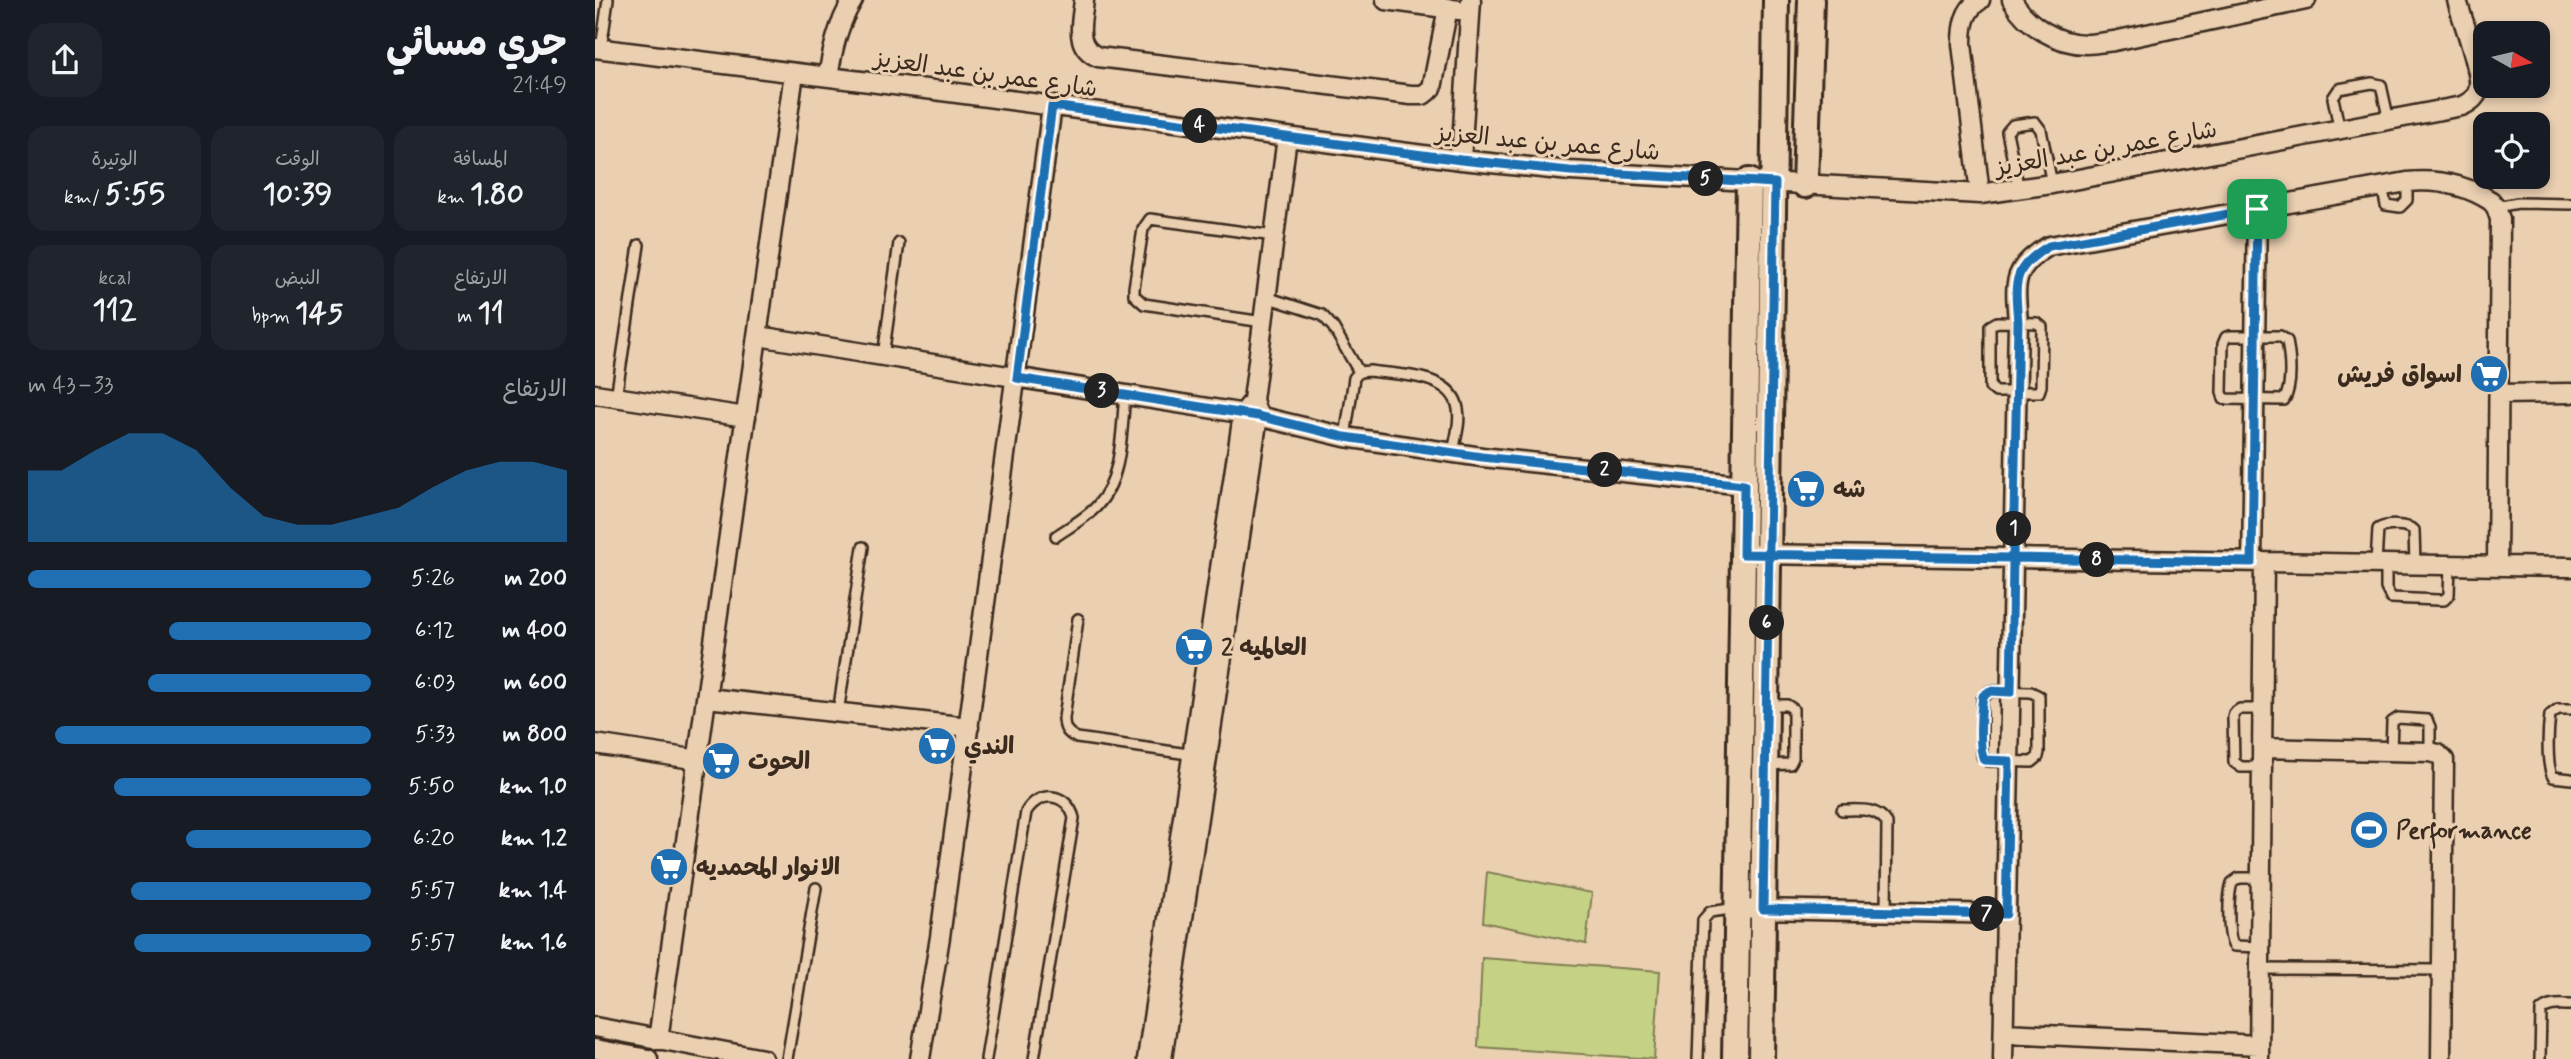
<!DOCTYPE html>
<html lang="ar">
<head>
<meta charset="utf-8">
<style>
	:root { --surface:#171b24; --page:#20242c; --text:#f1f3f6; --muted:#9ea1a6; --accent:#1f6fb2 }
	body { margin:0; font-family:Mynerve,"Playpen Sans Arabic",sans-serif; background:var(--page); color:var(--text); direction:rtl; height:100vh; display:flex; flex-direction:column; font-size:26px; white-space:nowrap }
	* { box-sizing:border-box; margin:0 }
	p { font-size:23px; color:var(--muted) }
	.icon { flex:none; width:38px; height:38px; fill:none; stroke:currentColor; stroke-width:2; stroke-linecap:round; stroke-linejoin:round }
	.map { position:relative; flex:1; overflow:hidden; direction:ltr }
	.panel { display:flex; flex-direction:column; background:var(--surface); width:595px }
	.panel>* { flex:none }
	.needle { width:46px; rotate:98deg }
	.controls { position:absolute; left:1878px; top:21px; display:grid; gap:14px }
	.controls a { display:grid; place-items:center; width:77px; height:77px; border-radius:14px; background:var(--surface); box-shadow:0 4px 10px #0003; font-size:35px }
	.pin { position:absolute; display:grid; place-items:center; width:60px; height:60px; color:#fff; margin:-30px; border-radius:14px; box-shadow:0 4px 10px #0006 }
	.km { position:absolute; width:35px; height:35px; margin:-18px; border-radius:50%; background:#222; color:#fff; font-size:19px; line-height:35px; text-align:center }
	.round { display:grid; place-items:center; flex:none; width:74px; height:74px; border-radius:21px; background:var(--page) }
	.head { display:flex; align-items:center; justify-content:space-between; height:119px; padding:0 28px }
	h1 { font-size:38px; font-weight:700; line-height:52px }
	.figures { display:grid; grid-template-columns:repeat(3,1fr); gap:10px; height:119px; padding:7px 28px }
	.figures div { display:grid; align-content:center; border-radius:18px; background:var(--page); text-align:center }
	.figures b { font-size:30px; font-weight:700 }
	.figures small { font-size:19px; font-weight:400 }
	.figures p { font-size:19px }
	.chart { height:196px; padding:14px 28px }
	.chart p { display:flex; justify-content:space-between }
	.chart svg { width:100%; height:126px; margin-top:7px; fill:var(--accent); opacity:.7 }
	ul { padding:0 28px; list-style:none; font-size:23px }
	li { display:grid; grid-template-columns:112px 84px 1fr; align-items:center; height:52px }
	li i { height:18px; border-radius:9px; background:var(--accent) }
	main { display:flex; flex:1; min-height:0 }
	.map>svg:first-child { display:block }
	.green { fill:#c5d286; stroke:#807e52; stroke-width:2 }
	.lines { fill:none; stroke-linecap:round; stroke-linejoin:round }
	.lane-casing { stroke:#3b2a1e; stroke-width:14 }
	.street-casing { stroke:#3b2a1e; stroke-width:23 }
	.secondary-casing { stroke:#3b2a1e; stroke-width:30 }
	.lane { stroke:#eacfb1; stroke-width:9 }
	.street { stroke:#eacfb1; stroke-width:18 }
	.secondary { stroke:#eacfb1; stroke-width:24 }
	.route-casing { stroke:#fff; stroke-width:14 }
	.route { stroke:#1f6fb2; stroke-width:9 }
	.labels { text-anchor:middle; stroke-width:6; stroke-linejoin:round; paint-order:stroke }
	.street-label { font-size:24px; fill:#3b2a1e; stroke:#eacfb1 }
	.poi-label { font-size:24px; font-weight:bold; fill:#3b2a1e; stroke:#eacfb1; text-anchor:start }
</style>
</head>
<body>
<main>
<div class="map">
<svg width="1976" height="1059" viewBox="0 0 1976 1059">
	<rect width="100%" height="100%" fill="#eacfb1"/>
	<filter id="ink" filterUnits="userSpaceOnUse"><feTurbulence type="fractalNoise" baseFrequency=".0143" numOctaves="2"/><feDisplacementMap in="SourceGraphic" scale="14" xChannelSelector="R" yChannelSelector="G"/><feConvolveMatrix kernelMatrix="1 2 1 2 8 2 1 2 1" color-interpolation-filters="sRGB"/></filter>
	<g filter="url(#ink)">
		<path class="green" d="M892 872 997 893 991 944 888 922Z
			M887 958 1065 971 1059 1059 883 1047Z"/>
		<g class="lines">
			<g class="lane-casing">
				<path id="lane" d="M6 49 13 0
					M1745 131 1738 98 1744 89 1777 83 1786 85 1794 121
					M1787 186 1791 205 1805 207 1812 200V182
					M1424 190 1412 132 1418 125 1440 122 1446 130 1457 184
					M1901 207 1923 203 1976 204
					M671 297 727 315 738 327 764 372
					M668 322 549 304 539 295V288L548 229 555 219 679 236
					M1402 322 1442 323 1447 327 1446 386 1444 392H1401L1395 387V326Z
					M1635 336H1685L1692 341C1695 357 1698 386 1689 400L1629 399 1627 392 1628 344 1631 337Z
					M288 356 304 243
					M21 398 44 245
					M750 437 759 378 764 372 774 371C801 375 858 373 863 409 866 423 860 439 858 453
					M461 536C474 527 491 518 502 506 528 478 526 432 530 395
					M1781 564 1783 529C1791 524 1811 524 1819 530L1820 565
					M1791 564V588L1796 598 1843 600H1849L1854 595 1855 565
					M483 619 469 718C469 729 472 733 482 738L600 755
					M1395 691 1436 692 1444 696V752L1443 757 1437 762 1393 761 1387 756V699Z
					M1976 709H1963L1955 715C1953 730 1951 765 1958 777L1976 779
					M243 713 268 547
					M1796 751 1797 722 1803 718 1832 720 1835 727V752
					M1172 765 1195 764 1198 758V709L1192 705H1173
					M1667 767H1646L1639 762 1638 717 1639 713 1645 709H1667
					M1247 810C1265 810 1282 807 1292 823L1291 911
					M1665 947 1639 946C1632 937 1633 895 1637 883L1644 878H1666
					M1665 969 1848 970
					M192 1059 221 888
					M391 1059 431 812C444 790 472 792 479 818L439 1059
					M1103 1059 1108 920 1115 912 1142 908
					M1945 1059 1946 1011C1954 1003 1965 1005 1976 1005"/>
			</g>
			<g class="street-casing">
				<path id="street" d="M489 0C487 22 478 46 503 57L816 95H828L837 88 853 8
					M791 0 864 10
					M1385 0C1369 10 1367 27 1367 44L1385 194
					M1417 0C1431 25 1462 44 1491 44 1500 44 1510 42 1519 41L1711 0
					M0 48 339 90 866 160 975 171 1385 194 1457 184 1867 106C1875 102 1883 97 1884 86 1886 68 1867 20 1862 0
					M233 76C238 48 243 24 258 0
					M866 160 876 0
					M163 336 663 416 750 437 887 457 1149 485
					M0 394 151 417
					M1904 394 1976 393
					M1162 554 1976 567
					M1657 562 1662 209
					M112 698 374 727
					M0 744 104 760
					M1667 748 1835 752 1843 754 1849 760 1846 1059
					M1157 909 1411 914
					M0 1027 168 1059
					M1409 1033 1664 1045
					M63 1040 199 73
					M0 1049 53 1059
					M325 1059 345 937 457 106
					M552 1059 648 414 654 406
					M567 1059 663 416 658 400 692 137
					M1408 1059 1423 322C1420 283 1416 268 1454 246L1812 182C1842 179 1871 185 1896 201L1901 207 1905 219 1902 566
					M1664 1059 1669 562"/>
			</g>
			<g class="secondary-casing">
				<path id="secondary" d="M1210 185 1216 0
					M1140 1059 1154 181
					M1166 1059 1181 0"/>
			</g>
			<use href="#lane" class="lane"/>
			<use href="#street" class="street"/>
			<use href="#secondary" class="secondary"/>
		</g>
	</g>
	<g class="lines" filter="url(#ink)">
		<g class="route-casing">
			<path id="route" d="M1662 209 1454 246C1416 268 1420 283 1423 322L1418 558C1328 557 1238 555 1148 554L1149 485 887 457 750 437 663 416 422 378 457 106 866 160 975 171 1180 183 1168 909 1411 914 1414 761 1389 760C1383 748 1386 709 1388 696L1395 691 1416 692 1418 558 1657 562 1662 209"/>
		</g>
		<use href="#route" class="route"/>
	</g>
	<defs>
		<g id="supermarket-disc" transform="scale(2.0125)"><circle r="9.5" fill="#1f6fb2" stroke="#eacfb1"/><path d="M-6-5.5h2.5l.6 2H6L4.5 2H-2.5L-4.4-4H-6ZM-1.5 3.2a1.3 1.3 0 1 0 .1 0ZM3 3.2a1.3 1.3 0 1 0 .1 0Z" fill="#fff"/></g>
		<g id="stadium-disc" transform="scale(2.0125)"><circle r="9.5" fill="#1f6fb2" stroke="#eacfb1"/><path d="M0-5a6.5 5 0 1 0 0 10a6.5 5 0 1 0 0-10ZM-3.5-1.8h7v3.6h-7Z" fill="#fff"/></g>
	</defs>
	<g fill-rule="evenodd">
		<use href="#supermarket-disc" x="1894" y="374"/>
		<use href="#supermarket-disc" x="1211" y="489"/>
		<use href="#supermarket-disc" x="599" y="647"/>
		<use href="#supermarket-disc" x="342" y="746"/>
		<use href="#supermarket-disc" x="126" y="761"/>
		<use href="#stadium-disc" x="1774" y="830"/>
		<use href="#supermarket-disc" x="74" y="867"/>
	</g>
	<g class="labels">
		<g class="street-label">
			<text transform="translate(391 73) rotate(8)" y="8">شارع عمر بن عبد العزيز</text>
			<text transform="translate(953 142) rotate(5)" y="8">شارع عمر بن عبد العزيز</text>
			<text transform="translate(1511 148) rotate(-10)" y="8">شارع عمر بن عبد العزيز</text>
		</g>
		<g class="poi-label">
			<text x="1867" y="382" text-anchor="end">اسواق فريش</text>
			<text x="1238" y="497">شه</text>
			<text x="626" y="655">العالميه 2</text>
			<text x="369" y="754">الندي</text>
			<text x="153" y="769">الحوت</text>
			<text x="1801" y="838">Performance</text>
			<text x="101" y="875">الانوار المحمديه</text>
		</g>
	</g>
</svg>
<div class="controls">
<a><svg class="needle" viewBox="-14 -14 28 28"><path d="M0-13l5 13h-10z" fill="#e53935"/><path d="M0 13l5-13h-10z" fill="#9ea1a6"/></svg></a>
<a><svg class="icon" aria-label="locate" viewBox="0 0 24 24"><circle cx="12" cy="12" r="6"/><path d="M12 2v4M12 18v4M2 12h4M18 12h4"/></svg></a>
</div>
<div class="pin" style="left:1662px;top:209px;background:#1e9e55"><svg class="icon" aria-label="arrive" viewBox="0 0 24 24"><path d="M6 21V4h12l-3 4 3 4H6"/></svg></div>
<b class="km" style="left:1419px;top:529px">1</b>
<b class="km" style="left:1010px;top:470px">2</b>
<b class="km" style="left:507px;top:391px">3</b>
<b class="km" style="left:605px;top:126px">4</b>
<b class="km" style="left:1111px;top:179px">5</b>
<b class="km" style="left:1172px;top:623px">6</b>
<b class="km" style="left:1392px;top:914px">7</b>
<b class="km" style="left:1502px;top:560px">8</b>
</div>
<section class="panel">
<div class="head"><div><h1>جري مسائي</h1><p>21:49</p></div><a class="round"><svg class="icon" aria-label="share" viewBox="0 0 24 24"><path d="M12 15V3M7 8l5-5 5 5M5 13v7h14v-7"/></svg></a></div>
<div class="figures">
<div><p>المسافة</p><b>1.80<small> km</small></b></div>
<div><p>الوقت</p><b>10:39</b></div>
<div><p>الوتيرة</p><b>5:55<small> /km</small></b></div>
</div>
<div class="figures">
<div><p>الارتفاع</p><b>11<small> m</small></b></div>
<div><p>النبض</p><b>145<small> bpm</small></b></div>
<div><p>kcal</p><b>112</b></div>
</div>
<div class="chart"><p><span>الارتفاع</span>33–43 m</p>
<svg viewBox="0 0 160 44" preserveAspectRatio="none"><path d="M0 44V19L10 19L20 12L30 6L40 6L50 12L60 25L70 35L80 38L90 38L100 35L110 32L120 25L130 19L140 16L150 16L160 19V44z"/></svg>
</div>
<ul>
<li><b>200 m</b>5:26<i style="width:100%"></i></li>
<li><b>400 m</b>6:12<i style="width:59%"></i></li>
<li><b>600 m</b>6:03<i style="width:65%"></i></li>
<li><b>800 m</b>5:33<i style="width:92%"></i></li>
<li><b>1.0 km</b>5:50<i style="width:75%"></i></li>
<li><b>1.2 km</b>6:20<i style="width:54%"></i></li>
<li><b>1.4 km</b>5:57<i style="width:70%"></i></li>
<li><b>1.6 km</b>5:57<i style="width:69%"></i></li>
</ul>
</section>
</main>
</body>
</html>
